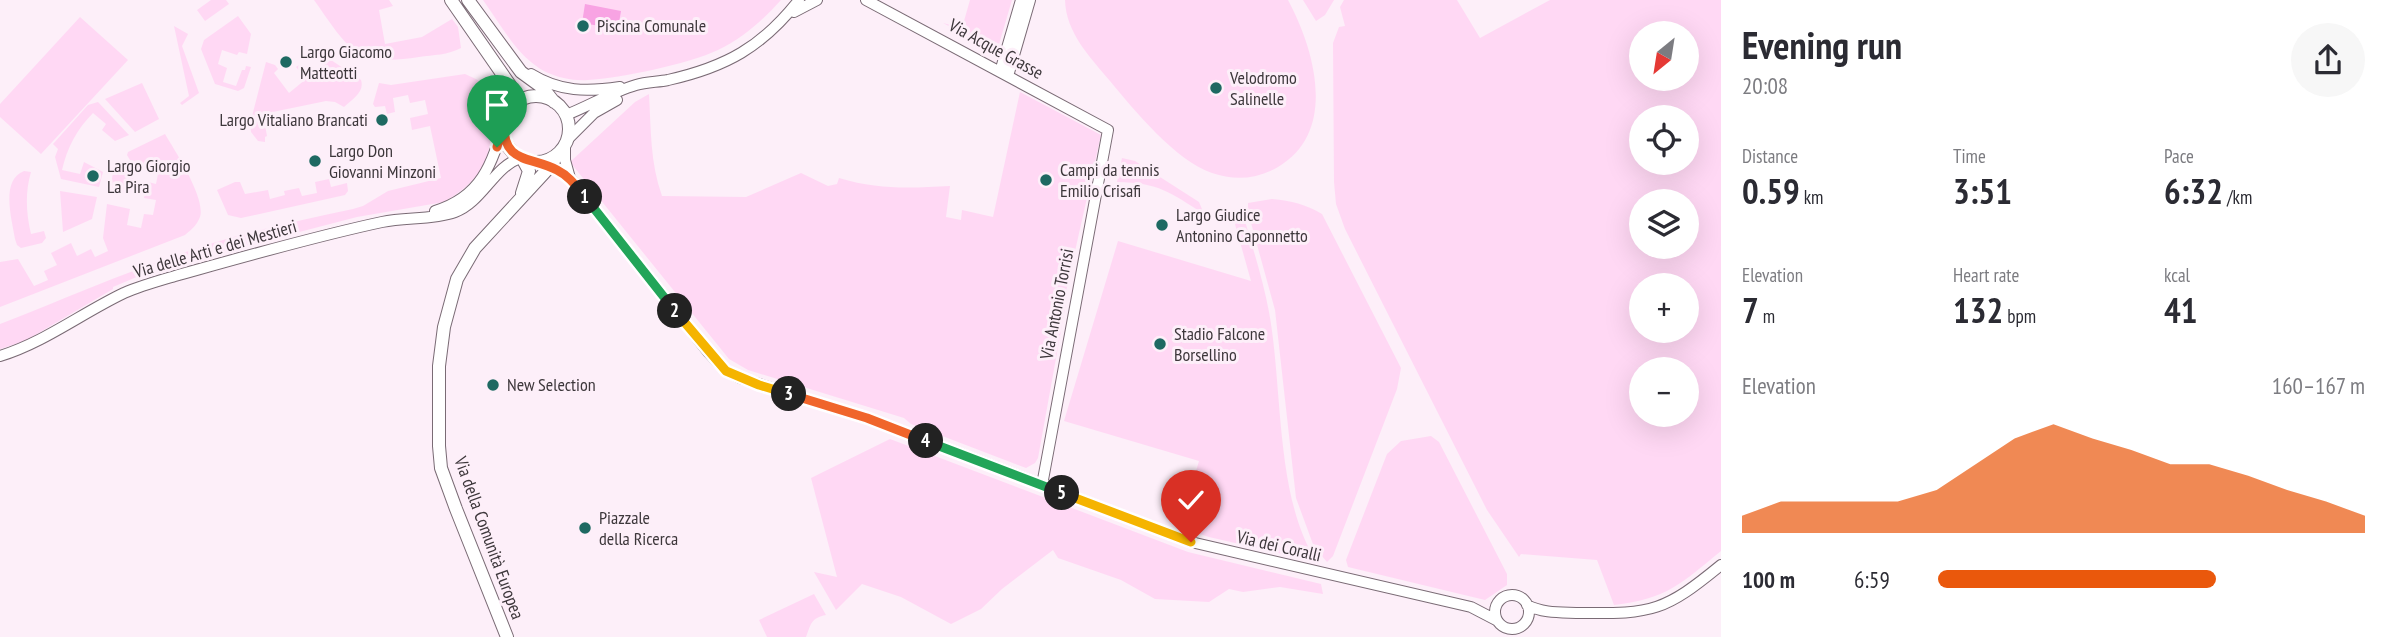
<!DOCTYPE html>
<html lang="en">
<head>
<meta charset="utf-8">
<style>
	:root { --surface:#fff; --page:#f7f7f7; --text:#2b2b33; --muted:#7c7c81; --accent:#ea580c }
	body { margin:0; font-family:"PT Sans Narrow",sans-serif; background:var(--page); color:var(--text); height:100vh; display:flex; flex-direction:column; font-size:26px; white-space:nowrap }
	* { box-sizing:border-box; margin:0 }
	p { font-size:23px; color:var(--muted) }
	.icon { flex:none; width:38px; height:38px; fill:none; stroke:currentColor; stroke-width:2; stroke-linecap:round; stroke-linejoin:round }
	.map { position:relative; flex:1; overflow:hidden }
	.panel { display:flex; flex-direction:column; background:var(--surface); width:665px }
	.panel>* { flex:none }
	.needle { width:46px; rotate:210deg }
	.buttons { position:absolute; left:1629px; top:21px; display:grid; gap:14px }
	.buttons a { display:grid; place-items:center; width:70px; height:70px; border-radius:50%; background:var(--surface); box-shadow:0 7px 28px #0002; font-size:35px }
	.pin { position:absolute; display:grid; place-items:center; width:60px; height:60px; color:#fff; margin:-72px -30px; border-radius:50% 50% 50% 0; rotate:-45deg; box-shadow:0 0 7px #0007 }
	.pin .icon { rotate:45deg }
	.km { position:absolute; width:35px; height:35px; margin:-18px; border-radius:50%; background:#222; color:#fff; font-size:19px; line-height:35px; text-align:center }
	.round { display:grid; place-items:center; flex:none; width:74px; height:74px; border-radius:37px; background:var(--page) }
	.summary { display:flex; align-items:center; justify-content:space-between; height:119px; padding:0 21px }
	h1 { font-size:38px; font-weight:700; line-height:52px }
	.stats { display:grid; grid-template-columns:repeat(3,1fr); gap:10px; height:119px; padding:7px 21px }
	.stats div { display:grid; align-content:center }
	.stats b { font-size:35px; font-weight:700 }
	.stats small { font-size:19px; font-weight:400 }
	.stats p { font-size:19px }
	.chart { height:196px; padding:14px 21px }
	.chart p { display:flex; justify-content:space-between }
	.chart svg { width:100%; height:126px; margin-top:7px; fill:var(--accent); opacity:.7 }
	ul { padding:0 21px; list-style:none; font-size:23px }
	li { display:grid; grid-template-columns:112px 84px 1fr; align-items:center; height:52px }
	li i { height:18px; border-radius:9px; background:var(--accent) }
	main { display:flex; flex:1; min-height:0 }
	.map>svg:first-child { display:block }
	.green { fill:#ffd8f4; fill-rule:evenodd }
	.water { fill:#f8a3e3 }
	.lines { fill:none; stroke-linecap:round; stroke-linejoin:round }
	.tertiary-casing { stroke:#7a6b75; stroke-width:12 }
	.secondary-casing { stroke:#7a6b75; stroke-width:14 }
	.tertiary { stroke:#fff; stroke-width:10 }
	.secondary { stroke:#fff; stroke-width:12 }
	.split-1-casing { stroke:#fff; stroke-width:14 }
	.split-2-casing { stroke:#fff; stroke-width:14 }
	.split-3-casing { stroke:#fff; stroke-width:14 }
	.split-4-casing { stroke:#fff; stroke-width:14 }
	.split-5-casing { stroke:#fff; stroke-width:14 }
	.split-6-casing { stroke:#fff; stroke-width:14 }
	.split-1 { stroke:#f0652b; stroke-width:9 }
	.split-2 { stroke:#22a559; stroke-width:9 }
	.split-3 { stroke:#f5b400; stroke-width:9 }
	.split-4 { stroke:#f0652b; stroke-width:9 }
	.split-5 { stroke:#22a559; stroke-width:9 }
	.split-6 { stroke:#f5b400; stroke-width:9 }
	.poi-dot { fill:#1e6962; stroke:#fdeff9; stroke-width:2.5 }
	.labels { text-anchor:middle; stroke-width:6; stroke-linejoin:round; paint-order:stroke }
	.poi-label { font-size:18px; fill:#3d373b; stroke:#fdeff9; text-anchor:start }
	.street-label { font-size:18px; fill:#3d373b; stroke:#fdeff9 }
</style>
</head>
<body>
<main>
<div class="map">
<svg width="1721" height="637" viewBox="0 0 1721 637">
	<rect width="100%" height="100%" fill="#fdeff9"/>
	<path class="green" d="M211 0H226L229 4 205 21 197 10Z
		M314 0H389L393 6 379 10 385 44 422 37 452 19 458 27 461 48C448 55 433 55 419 57 354 67 349 49 314 0Z
		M483 0H781C763 20 743 38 718 50 689 64 621 78 588 80 574 81 559 78 546 72 518 58 501 25 483 0Z
		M970 0H1012L997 51 943 23 962 28Z
		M1065 0H1288C1315 50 1338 132 1278 167 1257 179 1235 181 1212 173 1176 161 1134 110 1110 81 1090 57 1066 33 1065 0Z
		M1303 0H1334L1325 15 1316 21Z
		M1344 0H1457L1480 38 1550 0H1721V551C1682 583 1667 599 1614 605L1597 560 1521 554 1519 557 1487 510 1345 229 1336 204 1334 182 1333 43 1339 27 1345 26 1340 7ZM1642 33H1687V79H1642ZM1642 117H1687V163H1642ZM1687 201V247H1642V201ZM1642 285H1687V331H1642ZM1642 369H1687V415H1642Z
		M238 16 251 34 247 54 239 52 237 55 222 50 218 64 227 68 223 82 236 86 242 70H245L246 66 251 67 244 88 238 91 215 84 201 49 204 40Z
		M80 17 128 60 41 154 0 117V104Z
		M174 26 188 34 182 46 199 93 182 105 180 103 189 96Z
		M331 60 361 80C365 92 352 99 344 107L335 102 326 101 263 114 267 136 265 137V142L258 141 251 132 250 124 266 62 275 65 278 69 274 73 289 93 306 79 296 67 299 65 309 76Z
		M465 74C471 77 479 79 483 85 497 105 493 150 481 170 472 183 458 194 444 202L357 217 173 265 172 262 113 287V289L25 341 0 349V324C62 300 123 273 186 252 240 233 297 221 353 209L363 206 388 191 441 178 430 126 412 130 410 118 428 114 425 100 410 103 408 95 393 98 395 112 387 114 385 106 375 107 373 104 379 83 391 85Z
		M142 83 159 119 135 132 105 99Z
		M1020 92 1101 135 1065 296 1067 297 1038 458 1035 463 1026 468 911 424 904 418 748 370 729 359 570 162 635 102 649 94C651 129 650 163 662 196L746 197 801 173 828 186 837 184 839 178C879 190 910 188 950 186L946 217 961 220 962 210 993 217Z
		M98 102 129 135 115 141 102 130 106 124 93 113C77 129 67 148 62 170L80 174 84 162 103 172 99 187 61 179 55 157 58 149 53 144 88 105Z
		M165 134C175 151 206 198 200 217 197 225 191 230 185 235L0 307V262L18 259 34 286 48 280 44 271 57 265 51 253 71 243 77 256 91 249 95 257 108 251 103 238 107 204 130 209 127 225 141 228 144 214 153 215 156 200 144 198 148 182 156 184 159 169 130 160 127 155 128 152Z
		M1122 158 1135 161 1199 202 1204 214C1169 192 1160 183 1117 182Z
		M114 167 134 172 130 194 110 190Z
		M24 171 31 172C25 192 26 213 31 234L44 231 46 238 42 243 21 248 17 245 15 239C12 220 0 180 24 171Z
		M329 179 331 187 347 183 348 191 345 195 241 218 228 215 217 190 235 182H240L245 194 268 190 270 199 285 195 284 191 299 188 302 196 317 193 315 182Z
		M60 191 97 197 92 219 63 232Z
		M1272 199C1292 201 1305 204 1322 214L1401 368 1397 389 1333 556 1327 562 1314 547 1296 498 1275 310 1248 212V203Z
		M1243 214C1252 246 1263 279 1269 312 1283 387 1275 499 1317 562L1209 537 1179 527 1199 461 1064 421 1118 241 1251 281 1233 217Z
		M1431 436 1439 442 1507 574V585L1485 600 1348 567 1346 560 1387 454 1401 441Z
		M890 439 1188 552 1321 584 1323 594 1280 587 1243 592 1229 589 1209 602 1155 599 1121 580 1058 558 1053 550 1002 589 981 609 951 624 901 597 862 584 836 610 814 572 837 577 811 478Z
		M814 594 826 615C811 618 811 624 806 637H767L759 620Z"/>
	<path class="water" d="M585 4 621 11 618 29 582 23Z"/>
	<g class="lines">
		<g class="tertiary-casing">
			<path id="tertiary" d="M866 0 1108 130 1042 485
				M794 12 817 0
				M1000 72 1021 0
				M531 74C560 92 587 92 620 87
				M1008 76 1030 0
				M566 115C589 106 612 92 636 85 646 82 658 82 668 80 726 67 762 47 799 0
				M567 140 594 113 617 100
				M565 145V160L570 178 709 353 726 371 740 378 867 418 1191 542 1471 607 1496 620
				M532 162 550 166 570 178
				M435 211C481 197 492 165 504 122
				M0 356C45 342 82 313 124 293 140 286 158 281 175 276 243 257 312 237 382 222 406 217 432 220 455 212 482 202 494 167 520 158
				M1495 612a17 17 0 1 1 34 0a17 17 0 1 1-34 0Z
				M1527 605C1544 614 1563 612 1581 613 1653 614 1665 611 1721 565"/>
		</g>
		<g class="secondary-casing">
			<path id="secondary" d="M451 0 521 101
				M468 0 521 72 543 88 554 102
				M503 129a33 33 0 1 1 66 0a33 33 0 1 1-66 0Z
				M522 193 529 171 523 160
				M507 637 456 509 441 468 439 446V366L444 327 457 279 475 248 546 171 561 151"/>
		</g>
		<use href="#tertiary" class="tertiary"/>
		<use href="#secondary" class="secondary"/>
	</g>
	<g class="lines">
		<g class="split-1-casing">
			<path id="split-1" d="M497 147 504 122C502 164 530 156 557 170 569 176 576 186 585 197"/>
		</g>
		<g class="split-2-casing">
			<path id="split-2" d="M585 197 675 311"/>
		</g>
		<g class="split-3-casing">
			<path id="split-3" d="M675 311 726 371 759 385 789 394"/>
		</g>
		<g class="split-4-casing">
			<path id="split-4" d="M789 394 867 418 926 441"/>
		</g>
		<g class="split-5-casing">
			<path id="split-5" d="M926 441 1062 493"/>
		</g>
		<g class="split-6-casing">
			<path id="split-6" d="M1062 493 1191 542"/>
		</g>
		<use href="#split-1" class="split-1"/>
		<use href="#split-2" class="split-2"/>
		<use href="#split-3" class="split-3"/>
		<use href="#split-4" class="split-4"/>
		<use href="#split-5" class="split-5"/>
		<use href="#split-6" class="split-6"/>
	</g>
	<g class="poi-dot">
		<circle cx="583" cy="26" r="7"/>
		<circle cx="286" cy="62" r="7"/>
		<circle cx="1216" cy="88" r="7"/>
		<circle cx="382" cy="120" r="7"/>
		<circle cx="315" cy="161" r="7"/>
		<circle cx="93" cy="176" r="7"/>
		<circle cx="1046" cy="180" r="7"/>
		<circle cx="1162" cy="225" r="7"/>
		<circle cx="1160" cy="344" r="7"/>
		<circle cx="493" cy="385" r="7"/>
		<circle cx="585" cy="528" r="7"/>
	</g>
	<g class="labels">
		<g class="poi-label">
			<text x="597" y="32">Piscina Comunale</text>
			<text x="300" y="58">Largo Giacomo<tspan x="300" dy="21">Matteotti</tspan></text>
			<text x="1230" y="84">Velodromo<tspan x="1230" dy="21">Salinelle</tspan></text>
			<text x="368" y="126" text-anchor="end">Largo Vitaliano Brancati</text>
			<text x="329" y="157">Largo Don<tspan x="329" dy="21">Giovanni Minzoni</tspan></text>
			<text x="107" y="172">Largo Giorgio<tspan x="107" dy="21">La Pira</tspan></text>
			<text x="1060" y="176">Campi da tennis<tspan x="1060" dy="21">Emilio Crisafi</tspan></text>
			<text x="1176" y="221">Largo Giudice<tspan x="1176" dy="21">Antonino Caponnetto</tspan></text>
			<text x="1174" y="340">Stadio Falcone<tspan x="1174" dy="21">Borsellino</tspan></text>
			<text x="507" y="391">New Selection</text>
			<text x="599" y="524">Piazzale<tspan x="599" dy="21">della Ricerca</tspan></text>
		</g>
		<g class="street-label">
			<text transform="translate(996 49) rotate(29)" y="6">Via Acque Grasse</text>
			<text transform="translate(215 249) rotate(-16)" y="6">Via delle Arti e dei Mestieri</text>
			<text transform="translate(1057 304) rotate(-79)" y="6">Via Antonio Torrisi</text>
			<text transform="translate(489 538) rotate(70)" y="6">Via della Comunità Europea</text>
			<text transform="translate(1279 546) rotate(13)" y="6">Via dei Coralli</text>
		</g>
	</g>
</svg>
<div class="buttons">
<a><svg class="needle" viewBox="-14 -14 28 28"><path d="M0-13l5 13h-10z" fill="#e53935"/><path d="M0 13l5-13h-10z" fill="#7c7c81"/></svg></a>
<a><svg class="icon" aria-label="locate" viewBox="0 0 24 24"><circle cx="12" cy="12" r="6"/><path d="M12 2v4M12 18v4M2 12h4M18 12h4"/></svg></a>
<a><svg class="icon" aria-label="layers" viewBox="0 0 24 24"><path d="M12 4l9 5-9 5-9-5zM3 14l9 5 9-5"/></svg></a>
<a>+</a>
<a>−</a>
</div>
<div class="pin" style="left:497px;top:147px;background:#1e9e55"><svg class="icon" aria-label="arrive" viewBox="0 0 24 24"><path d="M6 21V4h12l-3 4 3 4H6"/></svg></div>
<div class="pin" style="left:1191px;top:542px;background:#d93025"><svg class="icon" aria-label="check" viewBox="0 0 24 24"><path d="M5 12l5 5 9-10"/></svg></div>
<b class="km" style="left:585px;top:197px">1</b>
<b class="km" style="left:675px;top:311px">2</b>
<b class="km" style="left:789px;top:394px">3</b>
<b class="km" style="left:926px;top:441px">4</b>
<b class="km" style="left:1062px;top:493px">5</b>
</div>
<section class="panel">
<div class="summary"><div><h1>Evening run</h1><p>20:08</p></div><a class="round"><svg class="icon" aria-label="share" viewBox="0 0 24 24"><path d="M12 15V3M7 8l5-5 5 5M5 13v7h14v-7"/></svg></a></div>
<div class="stats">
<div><p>Distance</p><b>0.59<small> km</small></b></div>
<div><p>Time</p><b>3:51</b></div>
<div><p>Pace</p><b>6:32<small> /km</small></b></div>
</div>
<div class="stats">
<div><p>Elevation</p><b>7<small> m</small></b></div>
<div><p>Heart rate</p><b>132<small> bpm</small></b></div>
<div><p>kcal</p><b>41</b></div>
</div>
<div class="chart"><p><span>Elevation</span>160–167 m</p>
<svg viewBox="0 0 160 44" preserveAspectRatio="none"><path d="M0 44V38L10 33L20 33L30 33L40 33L50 29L60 20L70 11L80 6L90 11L100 15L110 20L120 20L130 24L140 29L150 33L160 38V44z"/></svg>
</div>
<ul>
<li><b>100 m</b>6:59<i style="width:65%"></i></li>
</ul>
</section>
</main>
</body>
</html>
